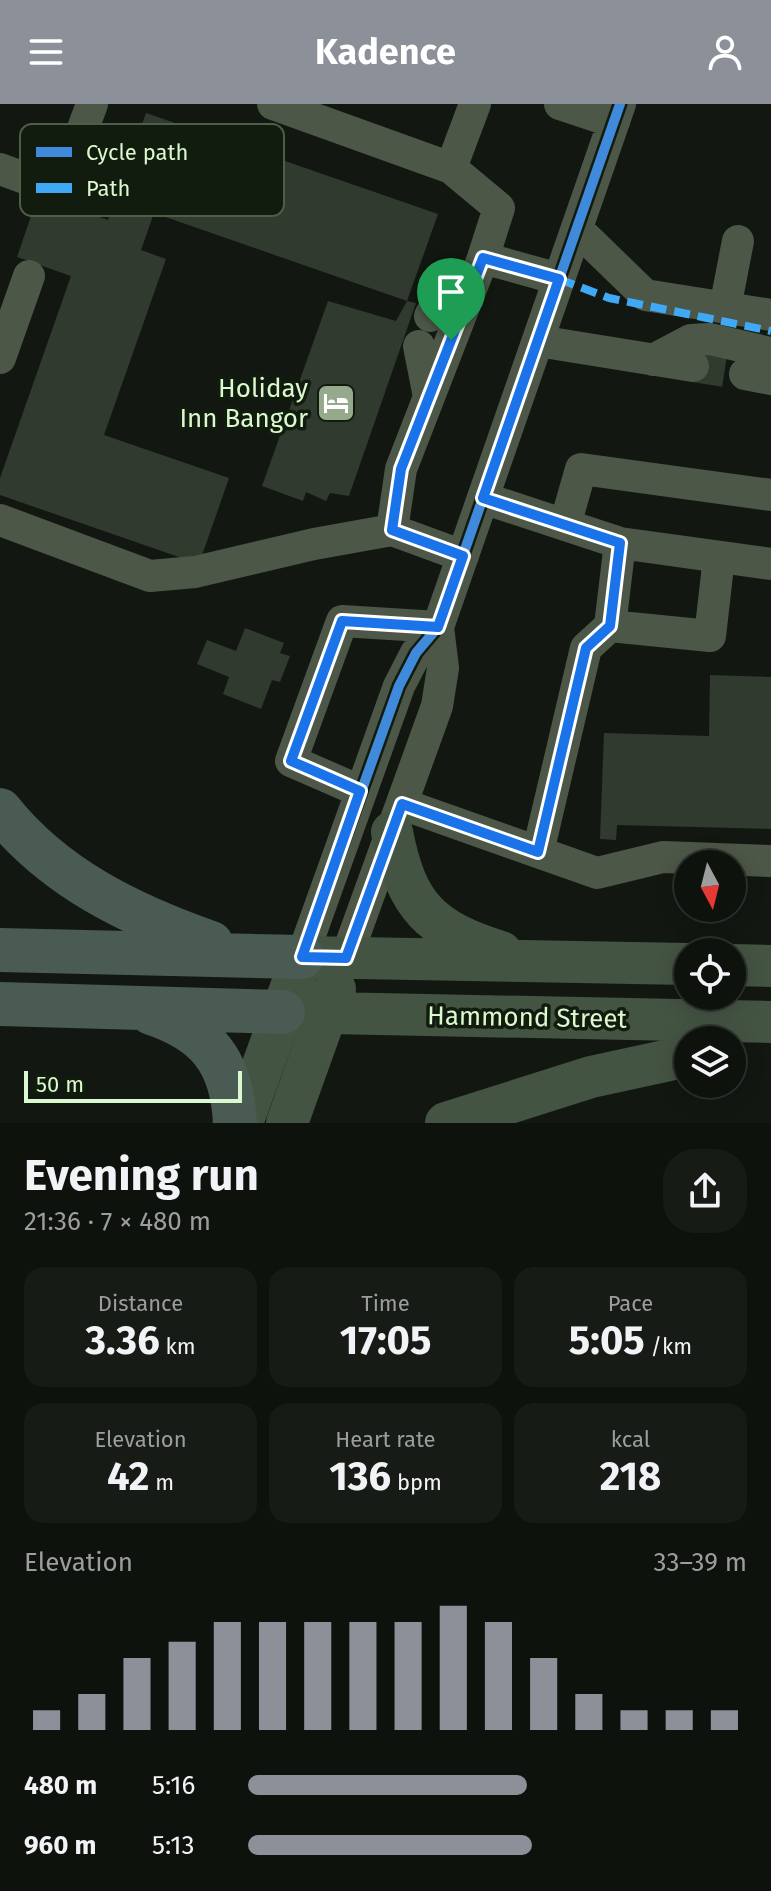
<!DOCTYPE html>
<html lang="en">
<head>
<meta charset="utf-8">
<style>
	:root { --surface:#0e120d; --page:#171b16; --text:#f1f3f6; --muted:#9b9e9d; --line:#2e322e; --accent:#8c9099 }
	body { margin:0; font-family:"Fira Sans",sans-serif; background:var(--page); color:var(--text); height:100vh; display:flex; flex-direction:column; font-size:30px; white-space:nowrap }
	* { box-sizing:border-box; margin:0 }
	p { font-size:26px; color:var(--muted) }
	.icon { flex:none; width:44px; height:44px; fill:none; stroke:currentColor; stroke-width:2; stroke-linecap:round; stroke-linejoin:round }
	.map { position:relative; height:1019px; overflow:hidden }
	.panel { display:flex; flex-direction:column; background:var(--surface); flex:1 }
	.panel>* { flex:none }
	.needle { width:52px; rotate:173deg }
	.buttons { position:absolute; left:674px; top:746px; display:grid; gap:16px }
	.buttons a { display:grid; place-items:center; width:72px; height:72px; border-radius:50%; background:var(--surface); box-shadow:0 4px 20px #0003,0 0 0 2px var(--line); font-size:40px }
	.scale { position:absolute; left:24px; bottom:20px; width:218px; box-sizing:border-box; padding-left:8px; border:4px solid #dbf9ce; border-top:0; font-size:22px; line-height:28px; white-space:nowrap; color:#dbf9ce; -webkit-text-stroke:6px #111b0e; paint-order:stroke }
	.pin { position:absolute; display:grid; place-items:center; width:68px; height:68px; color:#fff; margin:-82px -34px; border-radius:50% 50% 50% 0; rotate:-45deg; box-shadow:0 0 8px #0007 }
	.pin .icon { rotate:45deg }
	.round { display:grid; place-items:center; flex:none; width:84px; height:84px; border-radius:32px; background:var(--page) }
	.overview { display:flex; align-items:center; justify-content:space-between; height:136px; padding:0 24px }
	h1 { font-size:44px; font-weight:700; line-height:60px }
	.stats { display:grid; grid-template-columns:repeat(3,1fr); gap:12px; height:136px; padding:8px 24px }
	.stats div { display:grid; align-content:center; border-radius:20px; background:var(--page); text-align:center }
	.stats b { font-size:40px; font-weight:700 }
	.stats small { font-size:22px; font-weight:400 }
	.stats p { font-size:22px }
	.chart { height:224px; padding:16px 24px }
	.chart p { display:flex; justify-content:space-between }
	.chart svg { width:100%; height:144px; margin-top:8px; stroke:var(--accent); stroke-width:6 }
	ul { padding:0 24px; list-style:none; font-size:26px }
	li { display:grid; grid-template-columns:128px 96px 1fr; align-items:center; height:60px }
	li i { height:20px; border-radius:10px; background:var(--accent) }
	header { display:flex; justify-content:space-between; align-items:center; height:104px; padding:0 24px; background:var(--accent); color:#fff; font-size:36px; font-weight:700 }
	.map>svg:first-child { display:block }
	.building { fill:#313a2f }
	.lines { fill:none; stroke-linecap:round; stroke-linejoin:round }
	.minor-tunnel { stroke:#303a2d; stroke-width:32; stroke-dasharray:32 16; stroke-linecap:butt }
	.minor { stroke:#4d5747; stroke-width:32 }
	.major { stroke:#445443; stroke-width:42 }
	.highway { stroke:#495b52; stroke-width:44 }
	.quiet { stroke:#3fa9f5; stroke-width:8; stroke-dasharray:16 8; stroke-linecap:butt }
	.cycleway-casing { stroke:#111b0e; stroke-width:15 }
	.cycleway { stroke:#408adc; stroke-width:10 }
	.route-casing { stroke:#fff; stroke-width:16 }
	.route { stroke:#1a73e8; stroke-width:10 }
	.labels { text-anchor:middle; stroke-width:7; stroke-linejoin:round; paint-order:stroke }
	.poi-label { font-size:26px; fill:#dbf9ce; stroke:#111b0e; text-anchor:end }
	.street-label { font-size:26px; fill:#dbf9ce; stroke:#111b0e }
	.key { fill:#111b0e; stroke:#4e5e48; stroke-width:2 }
	.key-label { font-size:22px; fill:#dbf9ce }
</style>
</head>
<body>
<header><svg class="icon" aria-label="menu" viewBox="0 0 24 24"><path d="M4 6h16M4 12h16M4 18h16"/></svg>Kadence<svg class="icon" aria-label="person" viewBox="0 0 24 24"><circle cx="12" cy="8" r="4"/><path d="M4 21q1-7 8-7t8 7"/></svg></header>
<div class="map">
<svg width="771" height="1019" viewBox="0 0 771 1019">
	<rect width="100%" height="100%" fill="#121811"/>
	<path class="building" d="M146 9 438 110 407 197 154 109 141 146 166 155 104 331 229 374 199 460 0 391V374L71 172 17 153 38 92 108 116Z
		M328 197 396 217 407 197 416 199 349 392 330 389 326 397 306 388 303 397 262 382Z
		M245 524 284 539 280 549 290 552 280 578 272 576 261 605 223 590 229 573 197 560 207 536 236 547Z
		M710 571 771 573V725L617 721 616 736 600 735 604 629 709 632Z"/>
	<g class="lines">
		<path class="minor-tunnel" d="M693 262 745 270"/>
		<path class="minor" d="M273 0 451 64 475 0
			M560 0 614 18
			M0 65 60 87 92 0
			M577 125 645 191 771 211
			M483 154 559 175
			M725 204 738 137
			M430 212 447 179 473 180
			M538 237 693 262
			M419 242 429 293
			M0 254 29 172
			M653 256 691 236 710 235 766 248 771 255
			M745 270 771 275
			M483 394 620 439 771 460
			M0 416 150 472 195 468 314 440 392 426 463 452
			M565 421 581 365 771 391
			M392 426 401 365 483 154 499 104 451 64
			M620 439 610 522 710 532 719 453
			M360 687 291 657 342 517 438 523
			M402 700 597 769 663 753 771 757
			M538 748 586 544 610 522
			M302 853 399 582 416 549 438 523 620 0
			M346 854 437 602 443 564 438 523"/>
		<path class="major" d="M392 728C406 802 430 826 501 848
			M732 861 771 862
			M283 908 771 918
			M242 1019 302 853 688 860
			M287 1019 335 885
			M446 1019 591 973 688 952"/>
		<path class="highway" d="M0 706C54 774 131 811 211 839
			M0 846 302 853
			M0 900 283 908
			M151 909C208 928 232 958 235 1019"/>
		<path class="quiet" d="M559 175 609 194 771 227"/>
		<g class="cycleway-casing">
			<path id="cycleway" d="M302 853 399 582 416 549 438 523 620 0"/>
		</g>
		<use href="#cycleway" class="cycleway"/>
	</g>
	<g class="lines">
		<g class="route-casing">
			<path id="route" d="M483 154 559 175 483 394 620 439 610 522 586 544 538 748 402 700 346 854 302 853 360 687 291 657 342 517 438 523 463 452 392 426 401 365Z"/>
		</g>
		<use href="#route" class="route"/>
	</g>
	<defs>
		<g id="hotel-square" transform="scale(2)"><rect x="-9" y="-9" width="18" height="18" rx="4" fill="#95aa8c" stroke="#111b0e"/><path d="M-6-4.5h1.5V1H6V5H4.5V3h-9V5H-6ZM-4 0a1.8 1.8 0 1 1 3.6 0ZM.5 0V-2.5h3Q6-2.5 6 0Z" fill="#fff"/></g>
	</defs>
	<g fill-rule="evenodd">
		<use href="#hotel-square" x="336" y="299"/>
	</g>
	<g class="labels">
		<g class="poi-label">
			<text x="308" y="293">Holiday<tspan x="308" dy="30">Inn Bangor</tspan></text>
		</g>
		<g class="street-label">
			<text transform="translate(527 913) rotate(1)" y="9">Hammond Street</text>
		</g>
	</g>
	<rect x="20" y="20" width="264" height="92" rx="12" class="key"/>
	<rect x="36" y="43" width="36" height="10" fill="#408adc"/>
	<rect x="36" y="79" width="36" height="10" fill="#3fa9f5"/>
	<g class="key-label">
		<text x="86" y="56">Cycle path</text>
		<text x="86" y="92">Path</text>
	</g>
</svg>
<div class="buttons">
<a><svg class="needle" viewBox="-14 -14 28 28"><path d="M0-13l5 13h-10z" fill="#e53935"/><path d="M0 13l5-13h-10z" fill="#9b9e9d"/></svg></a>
<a><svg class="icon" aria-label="locate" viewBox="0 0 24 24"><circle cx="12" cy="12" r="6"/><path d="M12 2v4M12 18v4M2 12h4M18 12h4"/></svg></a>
<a><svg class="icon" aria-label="layers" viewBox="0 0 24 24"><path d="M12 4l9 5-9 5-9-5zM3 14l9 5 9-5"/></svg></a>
</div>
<div class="scale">50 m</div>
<div class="pin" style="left:451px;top:236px;background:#1e9e55"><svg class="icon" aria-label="arrive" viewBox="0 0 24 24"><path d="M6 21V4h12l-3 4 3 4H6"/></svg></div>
</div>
<section class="panel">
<div class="overview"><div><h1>Evening run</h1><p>21:36 · 7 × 480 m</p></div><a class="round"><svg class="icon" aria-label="share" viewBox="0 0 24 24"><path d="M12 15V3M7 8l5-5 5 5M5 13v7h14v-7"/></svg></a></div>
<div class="stats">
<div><p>Distance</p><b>3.36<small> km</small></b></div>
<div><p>Time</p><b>17:05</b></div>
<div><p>Pace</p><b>5:05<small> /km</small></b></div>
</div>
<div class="stats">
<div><p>Elevation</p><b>42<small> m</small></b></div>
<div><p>Heart rate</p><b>136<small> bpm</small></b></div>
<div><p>kcal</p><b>218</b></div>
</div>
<div class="chart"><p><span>Elevation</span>33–39 m</p>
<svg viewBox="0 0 160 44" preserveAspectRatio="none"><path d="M5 44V38M15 44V33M25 44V22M35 44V17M45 44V11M55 44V11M65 44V11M75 44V11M85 44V11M95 44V6M105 44V11M115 44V22M125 44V33M135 44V38M145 44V38M155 44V38"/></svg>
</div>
<ul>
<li><b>480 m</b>5:16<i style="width:56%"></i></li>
<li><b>960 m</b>5:13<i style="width:57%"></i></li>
</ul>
</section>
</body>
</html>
